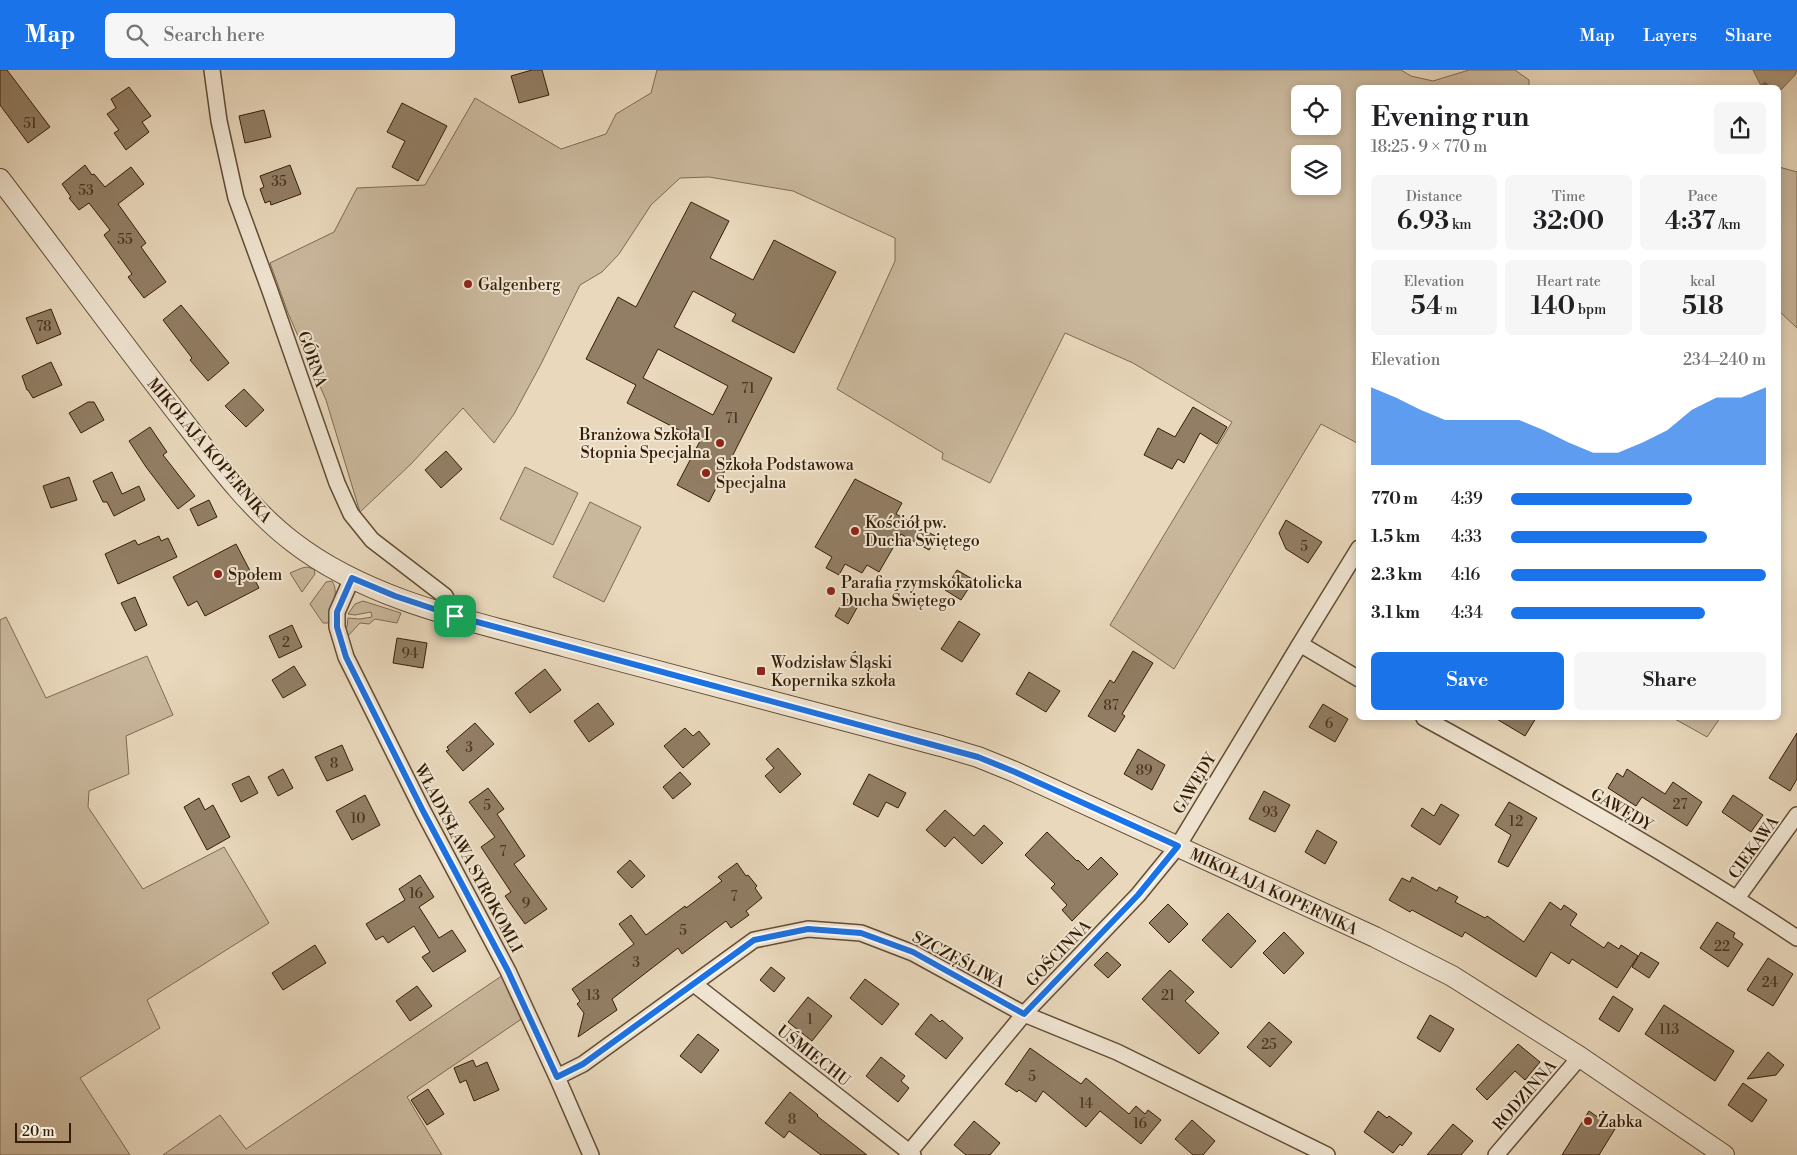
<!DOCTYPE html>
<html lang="en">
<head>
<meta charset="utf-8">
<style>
	:root { --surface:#fff; --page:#f6f6f6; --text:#202124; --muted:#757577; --accent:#1a73e8 }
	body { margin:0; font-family:"Libre Bodoni",serif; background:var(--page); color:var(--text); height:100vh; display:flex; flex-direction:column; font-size:19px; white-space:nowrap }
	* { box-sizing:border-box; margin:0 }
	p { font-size:16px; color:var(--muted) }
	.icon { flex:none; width:28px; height:28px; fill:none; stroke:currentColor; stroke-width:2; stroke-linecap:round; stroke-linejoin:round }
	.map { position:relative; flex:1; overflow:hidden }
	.sheet { position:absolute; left:1356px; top:15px; width:425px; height:635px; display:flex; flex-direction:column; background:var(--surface); border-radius:8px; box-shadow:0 2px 8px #0003 }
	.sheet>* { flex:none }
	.buttons { position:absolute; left:1291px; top:15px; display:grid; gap:10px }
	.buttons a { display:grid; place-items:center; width:50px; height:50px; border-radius:8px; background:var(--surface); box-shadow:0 2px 8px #0003; font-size:25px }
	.scale { position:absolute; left:15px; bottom:12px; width:56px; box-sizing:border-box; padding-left:5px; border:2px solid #341d06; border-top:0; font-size:14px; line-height:18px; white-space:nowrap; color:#341d06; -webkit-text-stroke:4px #f1e6d3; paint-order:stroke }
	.pin { position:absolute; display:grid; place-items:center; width:42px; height:42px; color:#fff; margin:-21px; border-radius:10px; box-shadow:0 2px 8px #0006 }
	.round { display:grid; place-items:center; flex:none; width:52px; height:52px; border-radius:8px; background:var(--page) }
	.overview { display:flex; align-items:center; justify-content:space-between; height:85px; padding:0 15px }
	h1 { font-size:28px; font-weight:600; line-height:38px }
	.stats { display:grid; grid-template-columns:repeat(3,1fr); gap:8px; height:85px; padding:5px 15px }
	.stats div { display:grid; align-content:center; border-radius:8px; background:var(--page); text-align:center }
	.stats b { font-size:25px; font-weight:600 }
	.stats small { font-size:14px; font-weight:400 }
	.stats p { font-size:14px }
	.chart { height:140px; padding:10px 15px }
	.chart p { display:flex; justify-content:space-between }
	.chart svg { width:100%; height:90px; margin-top:5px; fill:var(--accent); opacity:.7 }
	.cta { display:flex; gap:10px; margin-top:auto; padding:10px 15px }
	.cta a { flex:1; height:58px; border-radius:8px; background:var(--accent); color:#fff; font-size:20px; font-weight:600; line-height:58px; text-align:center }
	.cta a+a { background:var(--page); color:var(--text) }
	ul { padding:0 15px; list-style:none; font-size:16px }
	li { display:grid; grid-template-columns:80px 60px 1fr; align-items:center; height:38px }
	li i { height:12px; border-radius:6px; background:var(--accent) }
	header { display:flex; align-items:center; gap:30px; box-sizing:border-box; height:70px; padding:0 25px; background:var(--accent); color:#fff }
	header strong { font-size:24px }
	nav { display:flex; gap:28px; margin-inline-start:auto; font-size:18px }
	.search { width:350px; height:45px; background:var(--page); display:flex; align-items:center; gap:12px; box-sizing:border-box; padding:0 18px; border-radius:8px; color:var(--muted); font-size:19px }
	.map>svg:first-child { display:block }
	.green { fill:#cab89d; stroke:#7f6a52; fill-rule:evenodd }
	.water { fill:#ab987e; stroke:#7b674e }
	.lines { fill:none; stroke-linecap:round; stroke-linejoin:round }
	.stream { stroke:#7b674e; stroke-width:5.5 }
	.building { fill:#927e65; stroke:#341d06; fill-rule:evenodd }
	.minor-casing { stroke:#614c34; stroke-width:18 }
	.tertiary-casing { stroke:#614c34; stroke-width:22 }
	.minor { stroke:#f1e6d3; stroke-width:15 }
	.tertiary { stroke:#f1e6d3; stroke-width:20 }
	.route-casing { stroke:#fff; stroke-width:10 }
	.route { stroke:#1a73e8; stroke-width:6 }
	.poi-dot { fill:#8f2418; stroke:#f1e6d3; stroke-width:2 }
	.labels { text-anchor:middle; stroke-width:4; stroke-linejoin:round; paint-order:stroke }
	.number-label { font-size:14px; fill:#4c351e }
	.poi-label { font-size:16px; fill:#341d06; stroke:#f1e6d3; text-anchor:start }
	.street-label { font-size:16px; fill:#341d06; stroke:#f1e6d3 }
</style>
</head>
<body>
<header>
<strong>Map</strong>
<div class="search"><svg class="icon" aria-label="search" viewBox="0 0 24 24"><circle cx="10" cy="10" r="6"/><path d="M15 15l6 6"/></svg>Search here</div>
<nav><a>Map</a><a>Layers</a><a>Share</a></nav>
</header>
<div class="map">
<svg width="1797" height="1085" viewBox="0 0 1797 1085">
	<rect width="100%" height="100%" fill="#e9d8bc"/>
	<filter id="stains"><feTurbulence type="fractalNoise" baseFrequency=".004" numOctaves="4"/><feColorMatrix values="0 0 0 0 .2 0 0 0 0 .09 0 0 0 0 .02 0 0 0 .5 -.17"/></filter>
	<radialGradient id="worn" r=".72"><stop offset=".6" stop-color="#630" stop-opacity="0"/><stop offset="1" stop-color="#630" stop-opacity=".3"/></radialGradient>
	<path class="green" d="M657 0H1401L1411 6 1433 11 1469 0H1515L1529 10V17L1359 18V374L1321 354 1174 599 1110 555 1232 352 1133 293 1065 263 990 413 942 389 943 383 837 319 895 191V168L793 121 709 107 680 108 651 135 619 184 602 202 580 215 541 294 514 344 494 373 463 338 411 394 360 442 326 330 288 243 270 193 334 162 357 118 425 115 475 28 561 79 606 64 616 44 651 23ZM1300 24H1332V56H1300ZM1300 84H1332V116H1300Z
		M1779 97 1797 102V258L1779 241Z
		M525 397 578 423 553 475 500 449Z
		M590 432 641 457 604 532 553 507Z
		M307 497 314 499 315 504 302 522 290 503 302 498Z
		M332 511C340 523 331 539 329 553H323L310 534 326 512Z
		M363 531 401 543 397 553 375 549 369 554 360 553 346 568 342 559 347 557 348 548 360 549 372 547 371 542 355 545 348 544 355 534Z
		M6 547 46 628 147 586 173 645 126 666 129 704 89 721 88 737 143 819 224 777 269 853 147 930 160 958 80 1008 130 1085H0V550Z
		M1673 648H1720L1707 667Z
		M503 905 523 948 407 1027 442 1085H163L220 1045 246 1079Z"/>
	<path class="water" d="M1753 0H1797L1795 5 1781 20 1779 18 1760 14Z"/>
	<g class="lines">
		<path class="stream" d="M1764 18 1765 15"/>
	</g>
	<path class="building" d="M0 0H7L50 57 28 73 0 35Z
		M532 0H542L549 25 519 33 511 6Z
		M129 17 151 46 142 52 149 62 126 80 114 63 119 60 107 44 116 38 111 29Z
		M402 33 447 56 418 111 392 97 405 71 387 62Z
		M264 40 271 67 245 73 239 46Z
		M85 95 92 105 94 104 105 117 131 97 144 114 118 134 146 173 141 177 166 212 144 228 128 207 132 204 104 165 110 160 89 133 79 140 69 128 71 127 62 114Z
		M290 95 301 124 271 135 270 131 265 133 260 119 264 117 260 106Z
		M691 132 729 151 710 188 753 210 774 170 836 202 794 283 732 251 736 244 693 221 674 257 772 308 709 432 677 415 700 371 627 333 636 315 586 289 618 227 636 237ZM658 279 728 316 713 345 643 308Z
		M181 235 229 293 208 311 190 290 192 288 163 250Z
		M51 239 61 264 37 274 26 248Z
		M51 292 62 315 33 328 28 320H27L22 306Z
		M244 319 264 340 246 357 225 336Z
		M88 332H94L104 350 81 363 69 343Z
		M1193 337 1227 357 1217 374 1200 363 1184 393 1178 389 1172 399 1144 385 1158 358 1175 367Z
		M150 357 167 382 163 385 195 426 178 439 146 397 129 371Z
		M446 381 462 399 441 418 425 400Z
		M112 402 122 424 139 416 145 430 114 446 107 432H103L93 411Z
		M69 407 77 430 51 438 43 416Z
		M855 409 902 433 896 444 937 467 929 480 901 464 879 502 867 495 862 503 845 494 839 505 826 498 832 487 815 477Z
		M209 430 217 447 198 456 190 439Z
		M1286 450 1322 472 1308 493 1286 479 1279 463Z
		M159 466 161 471 168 468 177 487 118 514 105 484 135 470 138 475Z
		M236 474 259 518 205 546 197 531 188 536 173 507Z
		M957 500 974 510 961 530 945 520Z
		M135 527 147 555 135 561 121 533Z
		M845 528 858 536 848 554 835 546Z
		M959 551 980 564 962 592 941 579Z
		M292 555 302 577 279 588 269 566Z
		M397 568 427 573 423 598 393 593Z
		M1133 581 1153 593 1122 644 1125 646 1115 662 1088 646 1110 610 1114 613Z
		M294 596 306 615 283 628 272 610Z
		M545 599 561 620 530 643 515 623Z
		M1029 602 1060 621 1046 642 1016 624Z
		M598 633 614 654 589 672 574 651Z
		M1323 634 1348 649 1335 672 1309 657Z
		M1495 648H1536L1525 666Z
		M475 653 494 674 463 701 446 681 449 680 447 677Z
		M685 658 693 666 699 661 710 674 683 698 664 676Z
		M1797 663V709L1790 721 1769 708Z
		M342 675 353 700 327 711 315 687Z
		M778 678 801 704 780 723 765 706 774 698 766 689Z
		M1138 679 1165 695 1152 720 1124 704Z
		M283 699 293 718 278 726 268 707Z
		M1627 699 1665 724 1673 712 1702 732 1687 756 1642 727 1636 736 1608 718 1617 703 1623 707Z
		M680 702 691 714 673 729 663 717Z
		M869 704 906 723 898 738 886 732 878 747 853 734Z
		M249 706 258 723 241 732 232 714Z
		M488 718 504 739 497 744 525 786 514 794 547 839 525 854 505 826 511 822 481 777 495 767 469 732Z
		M1264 721 1290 735 1275 762 1249 749Z
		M365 725 380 755 352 770 336 741Z
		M1733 725 1763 745 1751 762 1722 742Z
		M199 728 205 740 213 735 230 767 207 780 184 737Z
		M1509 732 1537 748 1508 797 1498 792 1511 765 1495 755Z
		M1441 734 1459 745 1440 775 1411 756 1422 738 1434 746Z
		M945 740 974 766 984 755 1003 773 982 794 954 767 945 777 926 760Z
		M1317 760 1337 772 1325 794 1305 782Z
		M1047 762 1077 791 1078 790 1088 800 1101 787 1118 804 1072 851 1062 840 1067 835 1051 818 1055 814 1025 785Z
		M630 790 645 806 632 818 617 802Z
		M737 793 746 806 748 805 757 816 755 818 762 828 746 841 749 845 731 858 726 851 682 884 678 878 612 929 617 940 578 967 584 943 577 934 580 931 572 919 634 874 619 854 631 845 646 865 685 836 686 838 722 811 718 807Z
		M420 805 434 827 419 837 439 868 452 860 466 881 433 902 422 887 430 882 414 856 388 873 383 866 376 870 366 854 405 830 399 819Z
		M1412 807 1437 821 1439 817 1458 827 1455 832 1485 848 1487 846 1524 872 1550 832 1561 840 1564 835 1577 844 1570 855 1604 878 1608 872 1619 879 1621 875 1638 886 1617 918 1572 889 1569 894 1551 882 1536 907 1465 862 1462 867 1412 840 1410 842 1389 830 1402 808 1410 812Z
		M1168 834 1188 854 1169 873 1149 853Z
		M1228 843 1256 871 1231 898 1202 870Z
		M1717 852 1735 863 1733 867 1743 874 1728 897 1700 878Z
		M1284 862 1304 883 1284 904 1263 883Z
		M315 875 326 893 283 920 272 903Z
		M1107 882 1121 895 1108 908 1094 895Z
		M1641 882 1659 893 1649 908 1632 897Z
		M1768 888 1793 904 1773 936 1747 920Z
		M771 897 785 908 774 922 760 910Z
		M1170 900 1194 922 1185 931 1219 963 1199 984 1142 929Z
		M865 909 899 934 882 955 850 928Z
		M417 916 432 936 410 951 396 931Z
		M1613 926 1633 939 1619 962 1599 949Z
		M808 927 832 946 812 971 788 952Z
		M1664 935 1734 981 1715 1011 1645 964Z
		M931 944 940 952 942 950 963 968 946 989 915 964Z
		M1430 945 1454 959 1440 982 1417 968Z
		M1269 952 1292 972 1270 997 1247 977Z
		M698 964 719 980 701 1003 680 986Z
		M1518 974 1540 992 1525 1010 1515 1001 1487 1030 1476 1019Z
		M1030 978 1081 1014 1086 1008 1129 1044 1136 1036 1145 1044 1148 1040 1161 1050 1141 1074 1100 1041 1086 1057 1043 1021 1036 1032 1019 1020 1017 1022 1005 1014Z
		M1768 982 1784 995 1776 1005 1747 1009Z
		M881 987 905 1006 901 1011 909 1018 898 1032 866 1006Z
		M473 990 476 997 487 992 499 1020 474 1031 466 1010 460 1013 454 998Z
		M1743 1013 1767 1030 1752 1052 1728 1035Z
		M428 1019 444 1044 427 1055 411 1030Z
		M790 1022 818 1045 817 1046 867 1085H821L789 1061 784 1068 765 1053Z
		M1378 1041 1387 1048 1389 1046 1412 1063 1402 1076 1400 1074 1393 1083 1364 1062Z
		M1589 1041 1615 1059 1599 1085H1562Z
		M1192 1050 1215 1071 1203 1085H1193L1175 1069Z
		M974 1051 1000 1073 990 1085H966L954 1075Z
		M1453 1054 1473 1071 1461 1085H1427Z"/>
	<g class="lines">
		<g class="minor-casing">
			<path id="minor" d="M212 0 219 51 236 128 270 221 337 413 351 444 372 470 445 526 455 546
				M352 508 337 542V557L346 587 423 741 508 901 557 1007 591 1085
				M1300 574 1359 478
				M1424 648C1551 718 1677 788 1797 868
				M1737 828 1797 745
				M694 914 913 1085
				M557 1007 583 994 754 870 808 859 861 863 913 883 1024 944 1117 982 1327 1085
				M907 1085 1024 944 1138 825 1178 776 1300 574 1359 609
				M1496 1085 1580 987"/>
		</g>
		<g class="tertiary-casing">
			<path id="tertiary" d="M0 109C58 185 115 263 174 339 210 385 247 437 293 472 369 531 475 552 567 577 691 611 816 643 941 676L978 687 1015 702 1375 867 1452 906 1580 987 1724 1085"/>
		</g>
		<use href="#minor" class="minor"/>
		<use href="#tertiary" class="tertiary"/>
	</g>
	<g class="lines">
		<g class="route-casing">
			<path id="route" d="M352 508 395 526 455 546 978 687 1015 702 1178 776 1138 825 1024 944 913 882 861 863 808 859 754 870 583 994 557 1007 508 901 423 741 346 587 337 557V542Z"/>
		</g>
		<use href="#route" class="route"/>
	</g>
	<g class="poi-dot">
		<circle cx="468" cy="214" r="5"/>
		<circle cx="720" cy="373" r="5"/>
		<circle cx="706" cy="403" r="5"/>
		<circle cx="855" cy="461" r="5"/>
		<circle cx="218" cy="504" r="5"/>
		<circle cx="831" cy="521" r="5"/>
		<rect x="756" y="596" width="10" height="10" rx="2.5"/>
		<circle cx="1588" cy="1051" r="5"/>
	</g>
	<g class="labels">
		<g class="number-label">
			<text x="30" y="58">51</text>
			<text x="279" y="116">35</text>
			<text x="86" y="125">53</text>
			<text x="125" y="174">55</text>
			<text x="44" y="261">78</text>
			<text x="748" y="323">71</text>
			<text x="732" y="353">71</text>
			<text x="1304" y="481">5</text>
			<text x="286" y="577">2</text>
			<text x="410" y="588">94</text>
			<text x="1111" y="640">87</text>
			<text x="1329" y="658">6</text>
			<text x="469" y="682">3</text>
			<text x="334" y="698">8</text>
			<text x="1144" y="705">89</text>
			<text x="1680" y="739">27</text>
			<text x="487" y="740">5</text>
			<text x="1270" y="747">93</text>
			<text x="358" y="753">10</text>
			<text x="1516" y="756">12</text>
			<text x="503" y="786">7</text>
			<text x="416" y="828">16</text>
			<text x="734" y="831">7</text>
			<text x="526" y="838">9</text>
			<text x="683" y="865">5</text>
			<text x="1722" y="881">22</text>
			<text x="636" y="897">3</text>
			<text x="1770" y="917">24</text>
			<text x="593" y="930">13</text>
			<text x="1168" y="930">21</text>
			<text x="810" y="954">1</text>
			<text x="1669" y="964">113</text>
			<text x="1269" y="979">25</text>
			<text x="1032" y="1011">5</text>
			<text x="1086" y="1038">14</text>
			<text x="792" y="1054">8</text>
			<text x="1140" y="1058">16</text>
		</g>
		<g class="poi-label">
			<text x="478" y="220">Galgenberg</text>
			<text x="710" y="370" text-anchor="end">Branżowa Szkoła I<tspan x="710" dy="18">Stopnia Specjalna</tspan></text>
			<text x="716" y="400">Szkoła Podstawowa<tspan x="716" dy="18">Specjalna</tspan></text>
			<text x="865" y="458">Kościół pw.<tspan x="865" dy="18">Ducha Świętego</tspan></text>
			<text x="228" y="510">Społem</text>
			<text x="841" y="518">Parafia rzymskokatolicka<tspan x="841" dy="18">Ducha Świętego</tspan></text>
			<text x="771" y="598">Wodzisław Śląski<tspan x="771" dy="18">Kopernika szkoła</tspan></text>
			<text x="1598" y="1057">Żabka</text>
		</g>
		<g class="street-label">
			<text transform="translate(313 289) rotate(71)" y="6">GÓRNA</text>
			<text transform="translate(210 380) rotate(50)" y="6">MIKOŁAJA KOPERNIKA</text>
			<text transform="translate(1194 713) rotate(-59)" y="6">GAWĘDY</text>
			<text transform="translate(1622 739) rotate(30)" y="6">GAWĘDY</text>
			<text transform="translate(1753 777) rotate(-54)" y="6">CIEKAWA</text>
			<text transform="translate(469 788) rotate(62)" y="6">WŁADYSŁAWA SYROKOMLI</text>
			<text transform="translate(1274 821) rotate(25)" y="6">MIKOŁAJA KOPERNIKA</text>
			<text transform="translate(1058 883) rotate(-46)" y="6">GOŚCINNA</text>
			<text transform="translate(959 889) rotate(28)" y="6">SZCZĘŚLIWA</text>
			<text transform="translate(814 985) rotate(38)" y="6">UŚMIECHU</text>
			<text transform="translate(1524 1025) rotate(-49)" y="6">RODZINNA</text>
		</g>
	</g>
	<rect width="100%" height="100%" filter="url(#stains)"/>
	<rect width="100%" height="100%" fill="url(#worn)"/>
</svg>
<div class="buttons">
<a><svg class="icon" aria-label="locate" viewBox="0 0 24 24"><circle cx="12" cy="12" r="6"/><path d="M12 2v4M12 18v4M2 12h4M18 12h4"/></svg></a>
<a><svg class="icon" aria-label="layers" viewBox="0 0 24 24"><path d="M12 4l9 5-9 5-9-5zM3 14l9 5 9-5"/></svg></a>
</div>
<div class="scale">20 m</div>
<div class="pin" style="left:455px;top:546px;background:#1e9e55"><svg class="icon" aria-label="arrive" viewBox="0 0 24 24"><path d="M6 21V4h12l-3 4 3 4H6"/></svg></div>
<section class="sheet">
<div class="overview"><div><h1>Evening run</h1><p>18:25 · 9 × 770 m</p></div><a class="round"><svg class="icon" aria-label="share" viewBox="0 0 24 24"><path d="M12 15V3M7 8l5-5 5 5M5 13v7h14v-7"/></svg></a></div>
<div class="stats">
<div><p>Distance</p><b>6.93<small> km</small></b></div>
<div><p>Time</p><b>32:00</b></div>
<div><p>Pace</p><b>4:37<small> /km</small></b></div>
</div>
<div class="stats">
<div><p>Elevation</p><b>54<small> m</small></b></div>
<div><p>Heart rate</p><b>140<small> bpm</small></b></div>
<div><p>kcal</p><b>518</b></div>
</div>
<div class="chart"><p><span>Elevation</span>234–240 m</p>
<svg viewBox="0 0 160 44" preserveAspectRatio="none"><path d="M0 44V6L10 11L20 17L30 22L40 22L50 22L60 22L70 27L80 33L90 38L100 38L110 33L120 27L130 17L140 11L150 11L160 6V44z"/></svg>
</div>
<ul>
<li><b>770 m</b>4:39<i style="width:71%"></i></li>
<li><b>1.5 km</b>4:33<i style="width:77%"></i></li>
<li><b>2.3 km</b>4:16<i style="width:100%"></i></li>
<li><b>3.1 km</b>4:34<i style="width:76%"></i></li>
</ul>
<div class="cta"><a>Save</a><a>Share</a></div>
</section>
</div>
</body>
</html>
